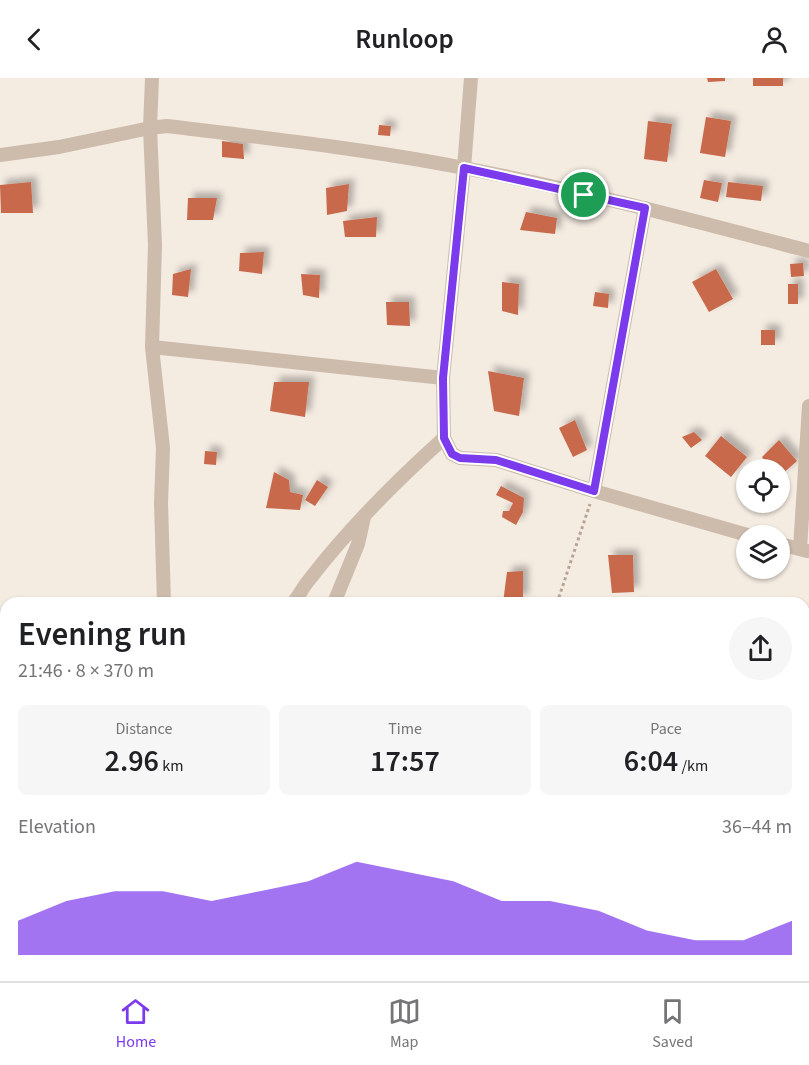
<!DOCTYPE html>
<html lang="en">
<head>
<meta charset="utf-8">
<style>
	:root { --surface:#fff; --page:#f6f6f6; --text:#202124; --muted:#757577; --line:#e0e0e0; --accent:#7c3aed }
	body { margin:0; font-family:"Source Sans 3",sans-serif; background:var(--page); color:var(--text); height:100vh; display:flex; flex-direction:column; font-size:22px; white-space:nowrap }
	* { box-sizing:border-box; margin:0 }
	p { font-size:20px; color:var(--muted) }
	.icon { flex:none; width:33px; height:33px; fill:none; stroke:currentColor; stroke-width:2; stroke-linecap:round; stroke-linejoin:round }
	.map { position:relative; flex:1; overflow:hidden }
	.details { position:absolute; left:0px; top:519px; width:810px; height:384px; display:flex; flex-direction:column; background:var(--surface); border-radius:18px 18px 0 0; box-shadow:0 2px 4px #0004 }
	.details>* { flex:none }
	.controls { position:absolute; left:736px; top:381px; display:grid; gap:12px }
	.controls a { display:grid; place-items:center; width:54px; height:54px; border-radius:50%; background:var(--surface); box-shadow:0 2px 4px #0004; font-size:30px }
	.pin { position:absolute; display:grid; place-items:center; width:51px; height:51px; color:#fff; margin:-26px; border:3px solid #fff; border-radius:50%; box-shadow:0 2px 6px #0007 }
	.round { display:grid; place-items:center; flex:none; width:63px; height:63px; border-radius:32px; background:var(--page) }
	.overview { display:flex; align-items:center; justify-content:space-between; height:102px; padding:0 18px }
	h1 { font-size:33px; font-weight:600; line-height:45px }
	.figures { display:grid; grid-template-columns:repeat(3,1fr); gap:9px; height:102px; padding:6px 18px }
	.figures div { display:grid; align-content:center; border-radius:9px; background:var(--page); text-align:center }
	.figures b { font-size:30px; font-weight:600 }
	.figures small { font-size:16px; font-weight:400 }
	.figures p { font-size:16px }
	.chart { height:168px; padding:12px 18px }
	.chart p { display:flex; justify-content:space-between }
	.chart svg { width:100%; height:108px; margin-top:6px; fill:var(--accent); opacity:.7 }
	header { display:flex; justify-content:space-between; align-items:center; height:78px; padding:0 18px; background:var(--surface); font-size:27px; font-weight:600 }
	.menu { display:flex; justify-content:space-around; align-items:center; height:84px; border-top:2px solid var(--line); background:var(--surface); font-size:16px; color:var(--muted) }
	.menu a { display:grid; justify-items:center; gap:3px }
	.menu .on { color:var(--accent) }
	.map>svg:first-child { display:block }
	.building { fill:#c8694b; filter:url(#shadow) }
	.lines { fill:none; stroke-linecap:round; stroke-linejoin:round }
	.path { stroke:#b9a596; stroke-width:3; stroke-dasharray:3 3; stroke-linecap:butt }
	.street { stroke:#cdbbac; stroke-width:14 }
	.route-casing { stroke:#fff; stroke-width:12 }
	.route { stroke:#7c3aed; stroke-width:8 }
</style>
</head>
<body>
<header><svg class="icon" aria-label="back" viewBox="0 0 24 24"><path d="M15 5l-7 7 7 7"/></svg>Runloop<svg class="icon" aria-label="person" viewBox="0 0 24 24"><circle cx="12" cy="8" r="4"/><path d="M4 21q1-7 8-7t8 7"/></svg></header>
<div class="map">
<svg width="809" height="903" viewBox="0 0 809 903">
	<defs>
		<filter id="shadow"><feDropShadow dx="5.5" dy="-5.5" stdDeviation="3" flood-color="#0004"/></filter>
	</defs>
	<rect width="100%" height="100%" fill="#f4ebe1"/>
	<path class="building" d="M707 0H725V3L708 4Z
		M753 0H783V8H753Z
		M706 39 731 43 725 79 700 75Z
		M648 43 672 46 667 84 644 81Z
		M379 47 391 48 390 58 378 57Z
		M222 63 243 66 244 81 222 79Z
		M704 102 722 105 718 124 700 120Z
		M31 104 33 135H1L0 107Z
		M728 104 763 108 761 123 726 119Z
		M349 106 347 133 327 137 326 110Z
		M188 120H217L213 142H187Z
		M526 134 557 140 555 156 520 152Z
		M377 139 376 159H345L343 143Z
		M264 174 262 196 239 193 240 175Z
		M803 185 804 198 791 199 790 186Z
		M191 191 188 219 172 217 173 196Z
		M716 191 733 221 709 234 692 204Z
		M301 196 320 197 319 220 303 217Z
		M502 204 519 206 518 237 502 233Z
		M788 206H798V226H788Z
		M595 214 609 216 608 230 593 228Z
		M386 224H409L410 248 387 247Z
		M761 252H775V267H761Z
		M488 293 524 300 519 338 494 333Z
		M274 304H309L305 339 270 333Z
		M575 342 587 372 573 379 559 350Z
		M694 354 702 362 691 370 682 359Z
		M721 358 747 379 731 399 705 378Z
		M779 362 797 383 780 398V392H771L762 379Z
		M205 373 217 374 216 387 204 386Z
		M274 394 289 402 290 414 303 417 300 432 266 430Z
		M317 402 328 409 315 428 305 422Z
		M501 408 524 420 523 434 516 447 502 439 503 433H509L513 425 496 417Z
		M608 477H633L634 514 612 515Z
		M523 493V521L503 525 507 494Z
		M0 546 6 547 3 571H0Z
		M804 825 809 827 808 837 804 835Z
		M809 866V903H786V897H804V869Z
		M6 881V890L0 891V882Z
		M159 897H184V903H159Z
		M461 897H476L477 903H462Z
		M720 897H747V903H720Z"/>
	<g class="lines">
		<path class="path" d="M557 525 590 426
			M804 651 809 652"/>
		<path class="street" d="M152 0 150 50 155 167 152 269 163 370 161 425 164 525
			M471 0 464 90 443 300 444 360 452 376 460 380 496 382 594 413 751 458
			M0 77 59 69 150 50 167 48C266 60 366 71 464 90 580 112 695 143 809 173
			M152 269 443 300
			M594 413 645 130
			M780 466 807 473
			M800 471 809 328
			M293 525C299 518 303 509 309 502 349 450 395 404 444 360
			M334 525 358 466 364 439
			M0 601H6
			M804 797 809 798
			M265 897 266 903
			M773 897V903"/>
	</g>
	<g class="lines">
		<g class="route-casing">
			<path id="route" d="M464 90 645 130 594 413 496 382 460 380 452 376 444 360 443 300Z"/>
		</g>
		<use href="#route" class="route"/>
	</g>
</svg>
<div class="controls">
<a><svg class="icon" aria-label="locate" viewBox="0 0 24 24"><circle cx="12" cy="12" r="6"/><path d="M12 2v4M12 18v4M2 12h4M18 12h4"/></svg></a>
<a><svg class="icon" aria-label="layers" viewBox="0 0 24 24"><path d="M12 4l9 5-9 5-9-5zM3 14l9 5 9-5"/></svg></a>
</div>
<div class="pin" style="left:584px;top:117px;background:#1e9e55"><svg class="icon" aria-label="arrive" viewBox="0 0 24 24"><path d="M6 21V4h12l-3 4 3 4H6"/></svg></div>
<section class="details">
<div class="overview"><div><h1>Evening run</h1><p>21:46 · 8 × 370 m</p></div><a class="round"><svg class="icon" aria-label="share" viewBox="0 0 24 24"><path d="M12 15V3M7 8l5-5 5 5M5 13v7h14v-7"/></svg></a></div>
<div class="figures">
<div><p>Distance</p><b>2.96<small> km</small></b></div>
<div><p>Time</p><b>17:57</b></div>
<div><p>Pace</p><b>6:04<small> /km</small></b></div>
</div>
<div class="chart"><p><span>Elevation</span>36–44 m</p>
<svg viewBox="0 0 160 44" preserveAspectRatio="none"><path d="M0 44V30L10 22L20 18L30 18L40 22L50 18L60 14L70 6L80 10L90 14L100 22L110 22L120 26L130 34L140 38L150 38L160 30V44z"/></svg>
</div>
</section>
</div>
<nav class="menu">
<a class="on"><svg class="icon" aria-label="home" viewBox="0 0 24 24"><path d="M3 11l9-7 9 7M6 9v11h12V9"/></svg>Home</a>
<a><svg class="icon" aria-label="map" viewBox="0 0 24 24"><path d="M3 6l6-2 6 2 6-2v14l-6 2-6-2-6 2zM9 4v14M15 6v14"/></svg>Map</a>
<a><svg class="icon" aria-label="saved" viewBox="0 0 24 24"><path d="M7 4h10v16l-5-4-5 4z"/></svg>Saved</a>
</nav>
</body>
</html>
